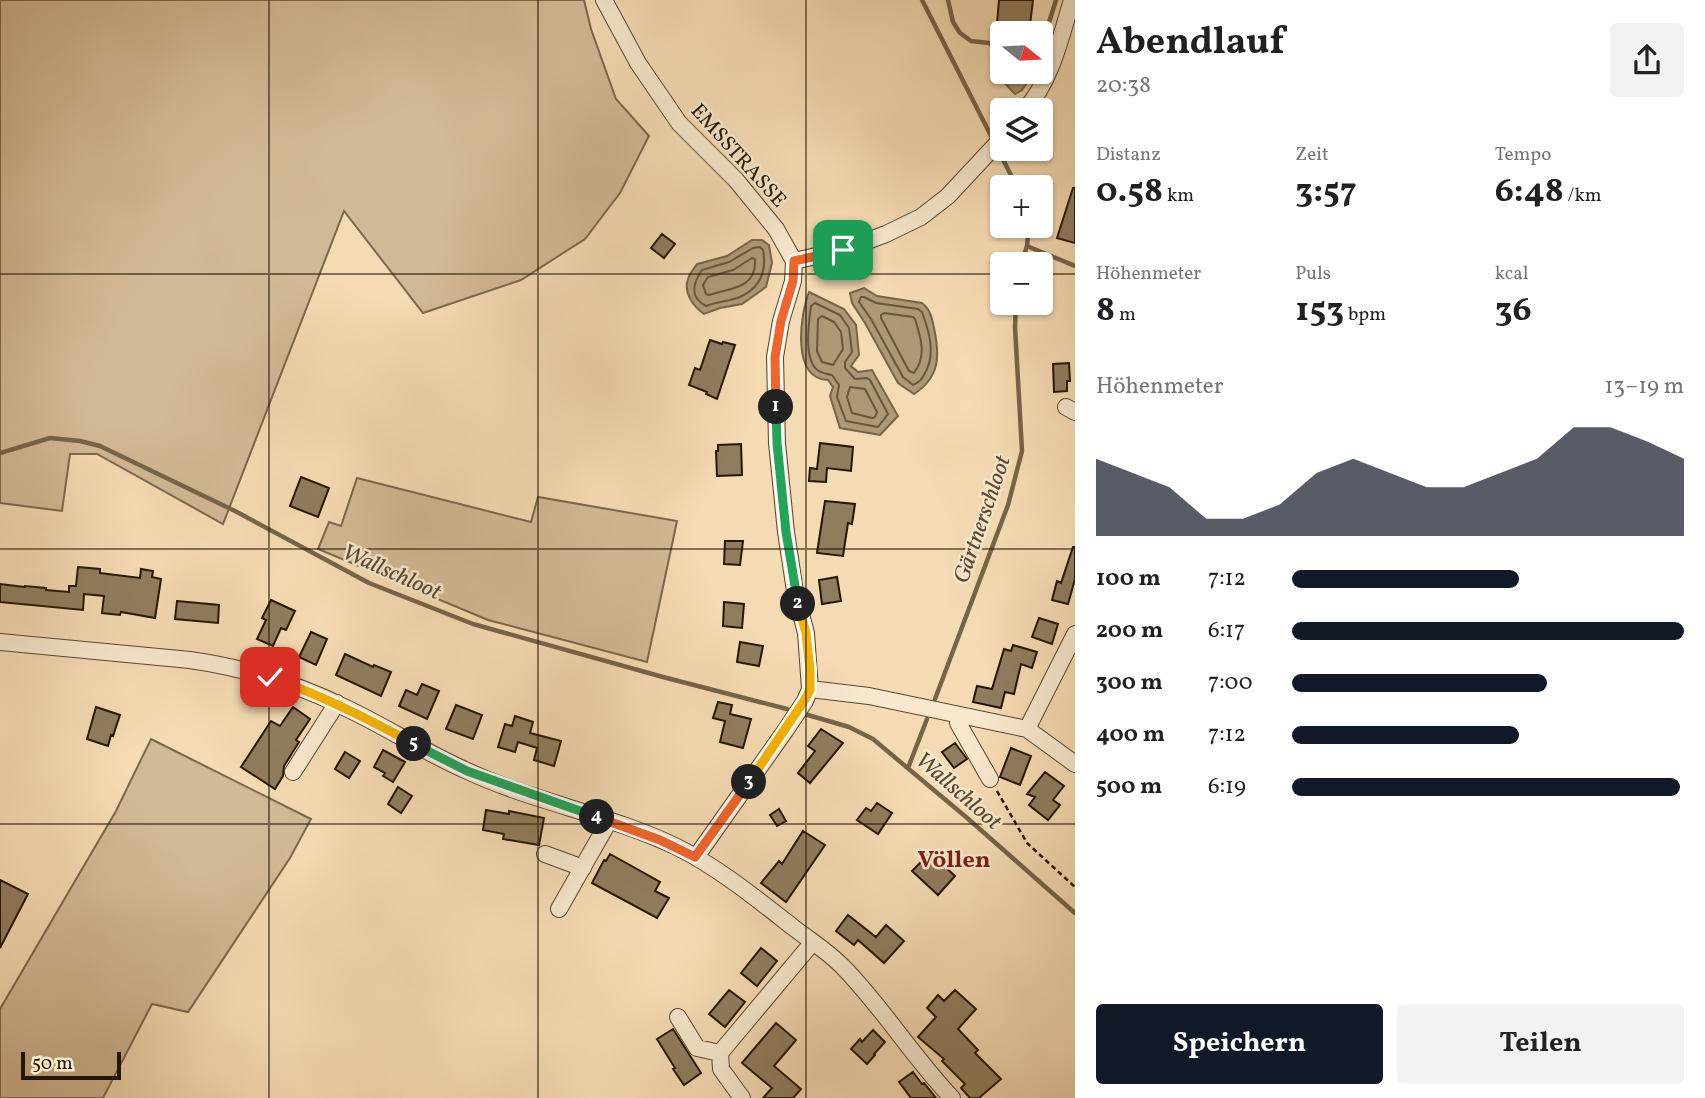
<!DOCTYPE html>
<html lang="de">
<head>
<meta charset="utf-8">
<style>
	:root { --surface:#fff; --page:#f2f2f2; --text:#202124; --muted:#757577; --accent:#111827 }
	body { margin:0; font-family:Vollkorn,serif; background:var(--page); color:var(--text); height:100vh; display:flex; flex-direction:column; font-size:26px; white-space:nowrap }
	* { box-sizing:border-box; margin:0 }
	p { font-size:23px; color:var(--muted) }
	.icon { flex:none; width:38px; height:38px; fill:none; stroke:currentColor; stroke-width:2; stroke-linecap:round; stroke-linejoin:round }
	.map { position:relative; flex:1; overflow:hidden }
	.side { display:flex; flex-direction:column; background:var(--surface); width:630px }
	.side>* { flex:none }
	.needle { width:46px; rotate:108deg }
	.fabs { position:absolute; left:990px; top:21px; display:grid; gap:14px }
	.fabs a { display:grid; place-items:center; width:63px; height:63px; border-radius:7px; background:var(--surface); box-shadow:0 2px 5px #0004; font-size:35px }
	.scale { position:absolute; left:21px; bottom:18px; width:100px; box-sizing:border-box; padding-left:7px; border:4px solid #251501; border-top:0; font-size:19px; line-height:24px; white-space:nowrap; color:#251501; -webkit-text-stroke:5px #f8e8ce; paint-order:stroke }
	.pin { position:absolute; display:grid; place-items:center; width:60px; height:60px; color:#fff; margin:-30px; border-radius:14px; box-shadow:0 4px 10px #0006 }
	.km { position:absolute; width:35px; height:35px; margin:-18px; border-radius:50%; background:#222; color:#fff; font-size:19px; line-height:35px; text-align:center }
	.round { display:grid; place-items:center; flex:none; width:74px; height:74px; border-radius:7px; background:var(--page) }
	.overview { display:flex; align-items:center; justify-content:space-between; height:119px; padding:0 21px }
	h1 { font-size:38px; font-weight:700; line-height:52px }
	.metrics { display:grid; grid-template-columns:repeat(3,1fr); gap:10px; height:119px; padding:7px 21px }
	.metrics div { display:grid; align-content:center }
	.metrics b { font-size:35px; font-weight:700 }
	.metrics small { font-size:19px; font-weight:400 }
	.metrics p { font-size:19px }
	.chart { height:196px; padding:14px 21px }
	.chart p { display:flex; justify-content:space-between }
	.chart svg { width:100%; height:126px; margin-top:7px; fill:var(--accent); opacity:.7 }
	.action { display:flex; gap:14px; margin-top:auto; padding:14px 21px }
	.action a { flex:1; height:80px; border-radius:7px; background:var(--accent); color:#fff; font-size:28px; font-weight:700; line-height:80px; text-align:center }
	.action a+a { background:var(--page); color:var(--text) }
	ul { padding:0 21px; list-style:none; font-size:23px }
	li { display:grid; grid-template-columns:112px 84px 1fr; align-items:center; height:52px }
	li i { height:18px; border-radius:9px; background:var(--accent) }
	main { display:flex; flex:1; min-height:0 }
	.map>svg:first-child { display:block }
	.green { fill:#d2b995; stroke:#7c674b; stroke-width:2 }
	.water { fill:#ae9876; stroke:#776447; stroke-width:2 }
	.lines { fill:none; stroke-linecap:round; stroke-linejoin:round }
	.shore { stroke:#6a563c; stroke-width:2 }
	.stream { stroke:#776447; stroke-width:4.5 }
	.building { fill:#917c5e; stroke:#251501; stroke-width:2 }
	.minor-casing { stroke:#59462e; stroke-width:18 }
	.path { stroke:#251501; stroke-width:2.5; stroke-dasharray:5 3.5; stroke-linecap:butt }
	.minor { stroke:#f8e8ce; stroke-width:16 }
	.split-1-casing { stroke:#fff; stroke-width:14 }
	.split-2-casing { stroke:#fff; stroke-width:14 }
	.split-3-casing { stroke:#fff; stroke-width:14 }
	.split-4-casing { stroke:#fff; stroke-width:14 }
	.split-5-casing { stroke:#fff; stroke-width:14 }
	.split-6-casing { stroke:#fff; stroke-width:14 }
	.split-1 { stroke:#f0652b; stroke-width:9 }
	.split-2 { stroke:#22a559; stroke-width:9 }
	.split-3 { stroke:#f5b400; stroke-width:9 }
	.split-4 { stroke:#f0652b; stroke-width:9 }
	.split-5 { stroke:#22a559; stroke-width:9 }
	.split-6 { stroke:#f5b400; stroke-width:9 }
	.grid { fill:none; stroke:#251501; stroke-width:2; stroke-opacity:0.55 }
	.labels { text-anchor:middle; stroke-width:5; stroke-linejoin:round; paint-order:stroke }
	.street-label { font-size:21px; fill:#251501; stroke:#f8e8ce }
	.water-label { font-size:23px; font-style:italic; fill:#5c4930; stroke:#f8e8ce }
	.quarter-label { font-size:24px; font-weight:bold; fill:#7a1f14; stroke:#f8e8ce }
</style>
</head>
<body>
<main>
<div class="map">
<svg width="1075" height="1098" viewBox="0 0 1075 1098">
	<rect width="100%" height="100%" fill="#f5dbb3"/>
	<filter id="stains"><feTurbulence type="fractalNoise" baseFrequency=".00286" numOctaves="4"/><feColorMatrix values="0 0 0 0 .2 0 0 0 0 .09 0 0 0 0 .02 0 0 0 .5 -.17"/></filter>
	<radialGradient id="worn" r=".72"><stop offset=".6" stop-color="#630" stop-opacity="0"/><stop offset="1" stop-color="#630" stop-opacity=".3"/></radialGradient>
	<path class="green" d="M0 0H584L591 29 616 99 649 136 620 193 585 239 521 280 423 313 344 211 223 524 97 454H70L62 511 0 503Z
		M357 478 531 522 538 497 677 521 647 662 488 620 318 549 329 522 341 526Z
		M151 739 311 819 290 858 188 1012 152 1004 103 1098H0V1009L116 811Z"/>
	<path class="water" d="M1003 51V72H1034L1022 90 1015 94 996 74 995 65Z
		M752 240H762L769 245 772 263 766 287 742 304 720 308 704 314C694 307 683 293 688 279 689 274 694 269 697 264L727 256Z
		M864 288 877 296 922 303C930 309 932 318 934 328 940 356 940 377 914 394L898 383 865 323 852 303 850 293Z
		M809 292 844 309 856 325 859 355 851 366 858 372 872 370 898 416 880 435 840 428 830 396 833 387 828 380C791 379 800 315 809 292Z"/>
	<g class="lines">
		<path class="shore" d="M760 247 763 250C767 272 760 288 740 297 730 301 716 302 706 306 689 297 693 283 702 270L729 262 753 248Z
			M752 258 755 259C757 289 730 288 709 295L706 294 703 285 708 277 733 270Z
			M861 297H864L876 303 918 309 922 312C929 331 936 354 925 373 922 379 920 382 913 385L903 377 871 319 859 302Z
			M815 303 840 315 849 328 852 352 845 362V368L855 379 867 378 870 380 888 414 878 427 846 421 837 397 839 385 832 375C828 374 824 374 821 372 802 365 809 321 811 306Z
			M884 313 913 317 915 319C921 338 927 356 914 373L909 371 881 318V315Z
			M822 316 834 322 841 332 843 349 833 365 822 362 817 351 818 319Z
			M850 387 865 389 877 412 875 417 872 418 852 413 847 397Z"/>
		<path class="stream" d="M922 0 1017 187
			M948 0 953 22 960 33 971 41 989 43 1003 52
			M1041 48 1056 0
			M1027 246 1075 266
			M1021 264 1027 246 1029 226
			M0 453 50 438 80 441 100 446 235 511 369 583 473 624 663 677 787 709
			M935 699 1008 505 1022 451 1015 327 1016 303
			M808 715 849 727 873 739 966 817 1075 913
			M908 768 927 719"/>
	</g>
	<path class="building" d="M999 0H1033L1030 25 997 23Z
		M1073 188H1075V243L1057 238Z
		M662 234 675 244 664 258 651 248Z
		M710 340 722 344 723 342 735 345 717 399 706 394 707 392 689 385 695 368 700 370Z
		M1069 363 1070 381H1067V391L1054 392 1053 364Z
		M820 443 853 447 851 471 827 468 826 482 809 481 810 468 817 469Z
		M741 444 742 475 717 476 716 451H718V445Z
		M301 477 329 488 318 517 290 506Z
		M825 501 855 504 852 524 848 523 843 556 817 553Z
		M725 541H743L740 565 724 564Z
		M1073 547H1075V579L1068 604 1052 600 1057 581 1061 583Z
		M78 567 100 569V573L140 578 141 569 153 571 152 577 161 579 155 618 121 612 120 615 102 613 104 596 84 594 83 610 0 602V584L25 587V586L46 588V590L69 592V586H76Z
		M837 577 841 601 822 604 819 580Z
		M271 600 295 611 286 630 281 628 273 646 257 639 266 620 262 618Z
		M177 601 219 605 218 623 175 619Z
		M724 602 744 604 742 628 723 626Z
		M1039 618 1058 624 1052 644 1032 637Z
		M311 632 327 639 316 665 299 657Z
		M740 642 763 646 759 666 737 662Z
		M1013 645 1037 652 1032 668 1021 664 1014 694 1005 692 1001 708 973 702 977 686 992 689 1004 649 1011 651Z
		M345 654 373 667 374 665 391 672 381 696 336 675Z
		M422 684 439 691 427 719 399 706 406 690 417 695Z
		M718 702 732 705 730 714 751 719 743 748 720 742 725 721 713 718Z
		M456 705 482 715 473 739 446 729Z
		M96 707 120 715 113 736 111 735 108 746 87 739Z
		M293 707 310 719 296 740 299 742 284 766 283 776 275 789 241 767 271 721 280 726Z
		M515 716 533 722 530 733 561 741 554 766 534 760 537 748 518 742 515 752 498 747 505 724 512 726Z
		M821 729 843 743 810 783 798 773 815 751 808 746Z
		M955 743 967 759 954 768 942 752Z
		M1011 748 1031 756 1020 785 1000 777Z
		M383 750 405 762 393 782 383 776 385 773 374 767Z
		M345 752 360 761 349 778 335 769Z
		M1045 772 1064 786 1053 800 1060 805 1048 820 1029 805 1035 797 1027 794Z
		M398 787 412 796 401 813 388 804Z
		M877 803 892 813 878 834 857 820 866 808 871 811Z
		M779 809 786 821 777 826 770 815Z
		M486 810 509 814V811L544 818 539 845 503 839 504 834 483 830Z
		M803 831 825 845 786 902 761 883 779 861 782 864Z
		M930 853 955 876 938 895 912 871Z
		M610 854 660 882 655 891 669 898 657 918 592 883 604 860 606 861Z
		M0 880 28 894 0 948Z
		M848 915 876 937 886 925 904 941 884 963 858 940 854 945 836 931Z
		M761 948 777 961 757 986 741 973Z
		M729 990 745 1002 725 1027 709 1014Z
		M955 990 976 1009 958 1029 978 1050 975 1053 1001 1079 979 1098H970L961 1088 965 1084 942 1061 944 1059 918 1037 936 1017 927 1008 938 995 944 1001Z
		M776 1023 796 1040 774 1066 801 1089 793 1098H763L772 1088 742 1063Z
		M673 1029 701 1073 684 1085 673 1069 675 1068 657 1039Z
		M873 1030 885 1042 874 1054 875 1055 867 1064 851 1049 860 1039 862 1042Z
		M913 1072 922 1084 924 1083 936 1098H911L899 1082Z"/>
	<g class="lines">
		<g class="minor-casing">
			<path id="minor" d="M604 0 638 63 679 123 736 180 776 229 794 261 793 281 781 321 775 357 777 443 786 532 795 591 806 633 810 689 805 701 785 731 696 857
				M1025 110C1052 79 1060 39 1072 0
				M794 261 843 250 886 234 921 217 948 196 1003 137
				M1066 407 1075 412
				M0 642 190 660C245 668 296 683 346 708 386 727 423 751 463 769 532 802 609 814 677 847 719 868 757 899 794 928 811 941 830 953 844 968 883 1008 913 1057 952 1098
				M810 689 869 696 1027 729 1075 634
				M959 715 958 723 990 779
				M1027 729 1075 764
				M293 772 337 703
				M545 854 583 868
				M559 909 609 821
				M678 1017 697 1048 720 1053
				M742 1098 721 1069 720 1053 813 942"/>
		</g>
		<path class="path" d="M997 791 1027 843 1075 887"/>
		<use href="#minor" class="minor"/>
	</g>
	<g class="lines">
		<g class="split-1-casing">
			<path id="split-1" d="M776 407 775 357 781 321 793 281 794 261 843 250"/>
		</g>
		<g class="split-2-casing">
			<path id="split-2" d="M776 407 777 443 786 532 798 604"/>
		</g>
		<g class="split-3-casing">
			<path id="split-3" d="M749 782 804 701 810 690V670L806 633 798 604"/>
		</g>
		<g class="split-4-casing">
			<path id="split-4" d="M597 817 660 840 695 857 749 782"/>
		</g>
		<g class="split-5-casing">
			<path id="split-5" d="M414 744 467 771 597 817"/>
		</g>
		<g class="split-6-casing">
			<path id="split-6" d="M270 677C321 695 367 718 414 744"/>
		</g>
		<use href="#split-1" class="split-1"/>
		<use href="#split-2" class="split-2"/>
		<use href="#split-3" class="split-3"/>
		<use href="#split-4" class="split-4"/>
		<use href="#split-5" class="split-5"/>
		<use href="#split-6" class="split-6"/>
	</g>
	<path class="grid" d="M269 0V1098M538 0V1098M806 0V1098M0 274H1003M1041 274H1075M0 549H1075M0 824H1075"/>
	<g class="labels">
		<g class="street-label">
			<text transform="translate(739 155) rotate(48)" y="7">EMSSTRASSE</text>
		</g>
		<g class="water-label">
			<text transform="translate(981 519) rotate(-71)" y="8">Gärtnerschloot</text>
			<text transform="translate(392 571) rotate(24)" y="8">Wallschloot</text>
			<text transform="translate(959 790) rotate(41)" y="8">Wallschloot</text>
		</g>
		<g class="quarter-label">
			<text x="954" y="867">Völlen</text>
		</g>
	</g>
	<rect width="100%" height="100%" filter="url(#stains)"/>
	<rect width="100%" height="100%" fill="url(#worn)"/>
</svg>
<div class="fabs">
<a><svg class="needle" viewBox="-14 -14 28 28"><path d="M0-13l5 13h-10z" fill="#e53935"/><path d="M0 13l5-13h-10z" fill="#757577"/></svg></a>
<a><svg class="icon" aria-label="layers" viewBox="0 0 24 24"><path d="M12 4l9 5-9 5-9-5zM3 14l9 5 9-5"/></svg></a>
<a>+</a>
<a>−</a>
</div>
<div class="scale">50 m</div>
<div class="pin" style="left:843px;top:250px;background:#1e9e55"><svg class="icon" aria-label="arrive" viewBox="0 0 24 24"><path d="M6 21V4h12l-3 4 3 4H6"/></svg></div>
<div class="pin" style="left:270px;top:677px;background:#d93025"><svg class="icon" aria-label="check" viewBox="0 0 24 24"><path d="M5 12l5 5 9-10"/></svg></div>
<b class="km" style="left:776px;top:407px">1</b>
<b class="km" style="left:798px;top:604px">2</b>
<b class="km" style="left:749px;top:782px">3</b>
<b class="km" style="left:597px;top:817px">4</b>
<b class="km" style="left:414px;top:744px">5</b>
</div>
<section class="side">
<div class="overview"><div><h1>Abendlauf</h1><p>20:38</p></div><a class="round"><svg class="icon" aria-label="share" viewBox="0 0 24 24"><path d="M12 15V3M7 8l5-5 5 5M5 13v7h14v-7"/></svg></a></div>
<div class="metrics">
<div><p>Distanz</p><b>0.58<small> km</small></b></div>
<div><p>Zeit</p><b>3:57</b></div>
<div><p>Tempo</p><b>6:48<small> /km</small></b></div>
</div>
<div class="metrics">
<div><p>Höhenmeter</p><b>8<small> m</small></b></div>
<div><p>Puls</p><b>153<small> bpm</small></b></div>
<div><p>kcal</p><b>36</b></div>
</div>
<div class="chart"><p><span>Höhenmeter</span>13–19 m</p>
<svg viewBox="0 0 160 44" preserveAspectRatio="none"><path d="M0 44V17L10 22L20 27L30 38L40 38L50 33L60 22L70 17L80 22L90 27L100 27L110 22L120 17L130 6L140 6L150 11L160 17V44z"/></svg>
</div>
<ul>
<li><b>100 m</b>7:12<i style="width:58%"></i></li>
<li><b>200 m</b>6:17<i style="width:100%"></i></li>
<li><b>300 m</b>7:00<i style="width:65%"></i></li>
<li><b>400 m</b>7:12<i style="width:58%"></i></li>
<li><b>500 m</b>6:19<i style="width:99%"></i></li>
</ul>
<div class="action"><a>Speichern</a><a>Teilen</a></div>
</section>
</main>
</body>
</html>
